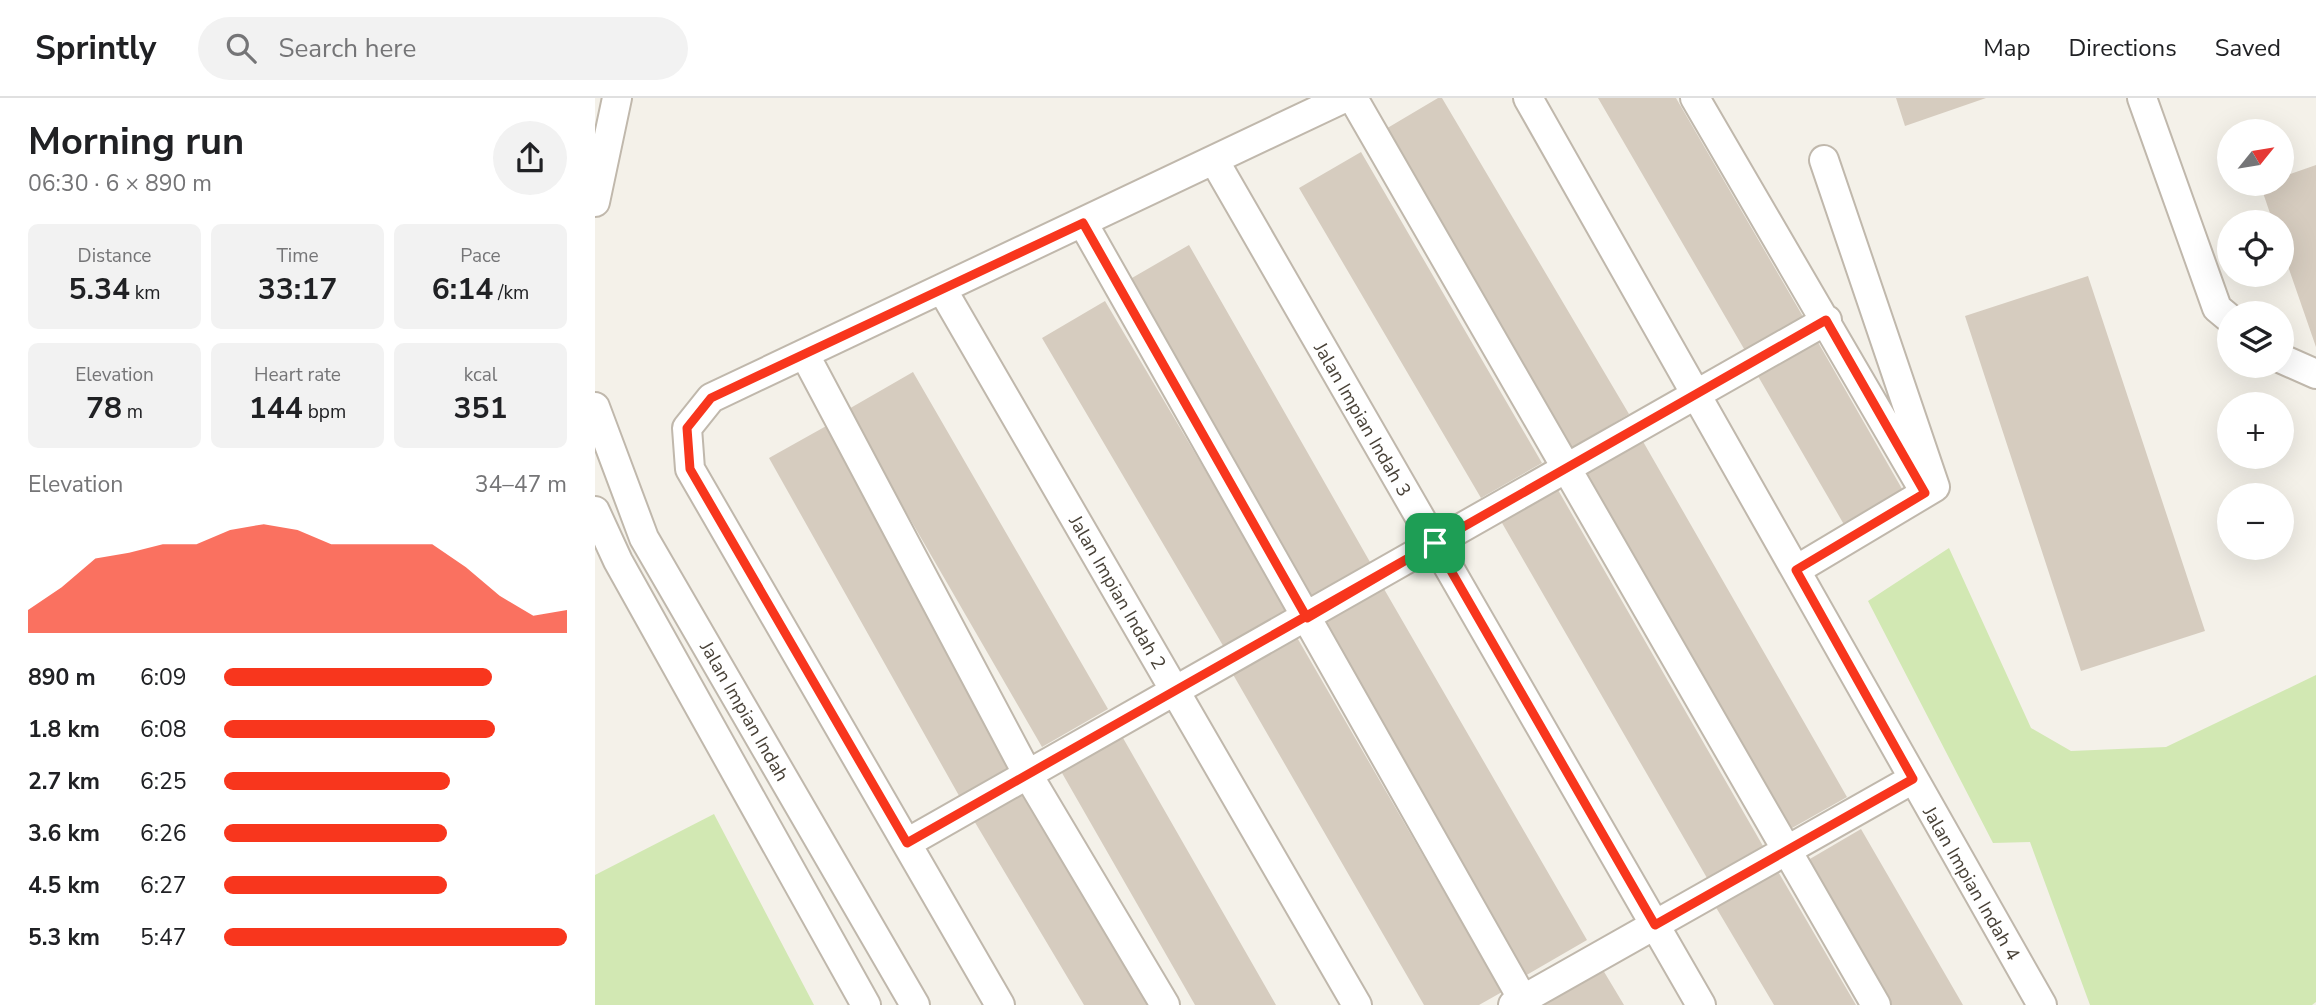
<!DOCTYPE html>
<html lang="en">
<head>
<meta charset="utf-8">
<style>
	:root { --surface:#fff; --page:#f2f2f2; --text:#202124; --muted:#757577; --line:#e0e0e0; --accent:#f8361d }
	body { margin:0; font-family:"Nunito Sans",sans-serif; background:var(--page); color:var(--text); height:100vh; display:flex; flex-direction:column; font-size:26px; white-space:nowrap }
	* { box-sizing:border-box; margin:0 }
	p { font-size:23px; color:var(--muted) }
	.icon { flex:none; width:38px; height:38px; fill:none; stroke:currentColor; stroke-width:2; stroke-linecap:round; stroke-linejoin:round }
	.map { position:relative; flex:1; overflow:hidden }
	.panel { display:flex; flex-direction:column; background:var(--surface); width:595px }
	.panel>* { flex:none }
	.needle { width:46px; rotate:60deg }
	.controls { position:absolute; left:1622px; top:21px; display:grid; gap:14px }
	.controls a { display:grid; place-items:center; width:77px; height:77px; border-radius:50%; background:var(--surface); box-shadow:0 7px 28px #0002; font-size:35px }
	.pin { position:absolute; display:grid; place-items:center; width:60px; height:60px; color:#fff; margin:-30px; border-radius:14px; box-shadow:0 4px 10px #0006 }
	.round { display:grid; place-items:center; flex:none; width:74px; height:74px; border-radius:37px; background:var(--page) }
	.overview { display:flex; align-items:center; justify-content:space-between; height:119px; padding:0 28px }
	h1 { font-size:38px; font-weight:700; line-height:52px }
	.stats { display:grid; grid-template-columns:repeat(3,1fr); gap:10px; height:119px; padding:7px 28px }
	.stats div { display:grid; align-content:center; border-radius:10px; background:var(--page); text-align:center }
	.stats b { font-size:30px; font-weight:700 }
	.stats small { font-size:19px; font-weight:400 }
	.stats p { font-size:19px }
	.chart { height:196px; padding:14px 28px }
	.chart p { display:flex; justify-content:space-between }
	.chart svg { width:100%; height:126px; margin-top:7px; fill:var(--accent); opacity:.7 }
	ul { padding:0 28px; list-style:none; font-size:23px }
	li { display:grid; grid-template-columns:112px 84px 1fr; align-items:center; height:52px }
	li i { height:18px; border-radius:9px; background:var(--accent) }
	header { display:flex; align-items:center; gap:42px; box-sizing:border-box; height:98px; padding:0 35px; background:var(--surface); border-bottom:2px solid var(--line) }
	header strong { font-size:33px }
	nav { display:flex; gap:38px; margin-inline-start:auto; font-size:24px }
	.search { width:490px; height:63px; background:var(--page); display:flex; align-items:center; gap:18px; box-sizing:border-box; padding:0 24px; border-radius:38px; color:var(--muted); font-size:26px }
	main { display:flex; flex:1; min-height:0 }
	.map>svg:first-child { display:block }
	.green { fill:#d2e8b3 }
	.building { fill:#d6ccbf }
	.lines { fill:none; stroke-linecap:round; stroke-linejoin:round }
	.minor-casing { stroke:#c0b8ac; stroke-width:32 }
	.minor { stroke:#fff; stroke-width:28 }
	.route-casing { stroke:#fff; stroke-width:14 }
	.route { stroke:#f8361d; stroke-width:9 }
	.labels { text-anchor:middle; stroke-width:6; stroke-linejoin:round; paint-order:stroke }
	.street-label { font-size:19px; fill:#484137; stroke:#fff }
</style>
</head>
<body>
<header>
<strong>Sprintly</strong>
<div class="search"><svg class="icon" aria-label="search" viewBox="0 0 24 24"><circle cx="10" cy="10" r="6"/><path d="M15 15l6 6"/></svg>Search here</div>
<nav><a>Map</a><a>Directions</a><a>Saved</a></nav>
</header>
<main>
<section class="panel">
<div class="overview"><div><h1>Morning run</h1><p>06:30 · 6 × 890 m</p></div><a class="round"><svg class="icon" aria-label="share" viewBox="0 0 24 24"><path d="M12 15V3M7 8l5-5 5 5M5 13v7h14v-7"/></svg></a></div>
<div class="stats">
<div><p>Distance</p><b>5.34<small> km</small></b></div>
<div><p>Time</p><b>33:17</b></div>
<div><p>Pace</p><b>6:14<small> /km</small></b></div>
</div>
<div class="stats">
<div><p>Elevation</p><b>78<small> m</small></b></div>
<div><p>Heart rate</p><b>144<small> bpm</small></b></div>
<div><p>kcal</p><b>351</b></div>
</div>
<div class="chart"><p><span>Elevation</span>34–47 m</p>
<svg viewBox="0 0 160 44" preserveAspectRatio="none"><path d="M0 44V36L10 28L20 18L30 16L40 13L50 13L60 8L70 6L80 8L90 13L100 13L110 13L120 13L130 21L140 31L150 38L160 36V44z"/></svg>
</div>
<ul>
<li><b>890 m</b>6:09<i style="width:78%"></i></li>
<li><b>1.8 km</b>6:08<i style="width:79%"></i></li>
<li><b>2.7 km</b>6:25<i style="width:66%"></i></li>
<li><b>3.6 km</b>6:26<i style="width:65%"></i></li>
<li><b>4.5 km</b>6:27<i style="width:65%"></i></li>
<li><b>5.3 km</b>5:47<i style="width:100%"></i></li>
</ul>
</section>
<div class="map">
<svg width="1721" height="907" viewBox="0 0 1721 907">
	<rect width="100%" height="100%" fill="#f4f1e9"/>
	<path class="green" d="M1354 450 1436 630 1476 653 1571 649 1721 577V904L1717 907H1495L1435 744 1398 745 1273 503Z
		M119 716 219 907H0V777Z"/>
	<path class="building" d="M843 0H847L1034 316 972 353 784 35Z
		M1003 0H1081L1210 222 1152 256Z
		M1301 0H1391L1310 28Z
		M766 54 947 365 886 400 704 90Z
		M1721 67V249L1687 151V124H1678L1665 86H1687V79Z
		M594 147 775 464 711 501 530 184Z
		M1493 178 1610 533 1486 573 1370 218Z
		M510 203 694 514 630 551 447 240Z
		M1220 239 1310 396 1251 430 1160 273Z
		M318 274 513 611 447 649 252 312Z
		M233 327 426 670 367 703 174 360Z
		M1042 333 1252 699 1190 734 980 368Z
		M959 385 1168 748 1112 780 903 418Z
		M785 484 992 842 928 879 721 521Z
		M700 536 907 894 884 907H829L636 573Z
		M524 633 681 907H600L463 668Z
		M435 688 565 907H489L378 721Z
		M1266 731 1368 907H1290L1208 765Z
		M1178 765 1261 907H1179L1116 801Z
		M1002 862 1029 907H936Z"/>
	<g class="lines">
		<g class="minor-casing">
			<path id="minor" d="M758 0 1281 907
				M933 0 1447 907
				M1100 0 1328 391
				M1547 0 1622 210 1634 220
				M619 62 1106 907
				M0 104 22 0
				M488 125 931 907
				M347 191 762 907
				M210 257 433 677 570 907
				M1687 261 1721 276
				M0 309 49 440 320 907
				M0 413 23 463 271 907
				M1201 472 1340 389 1229 62
				M312 745 1232 222
				M405 907 95 371 92 330 116 300 749 0
				M918 907 1318 681"/>
		</g>
		<use href="#minor" class="minor"/>
	</g>
	<g class="lines">
		<g class="route-casing">
			<path id="route" d="M840 445 312 745 95 371 92 330 116 300 488 125 712 520 840 445 1060 827 1318 681 1201 472 1330 395 1231 222 840 445"/>
		</g>
		<use href="#route" class="route"/>
	</g>
	<g class="labels">
		<g class="street-label">
			<text transform="translate(768 321) rotate(60)" y="7">Jalan Impian Indah 3</text>
			<text transform="translate(523 494) rotate(60)" y="7">Jalan Impian Indah 2</text>
			<text transform="translate(150 613) rotate(60)" y="7">Jalan Impian Indah</text>
			<text transform="translate(1377 785) rotate(60)" y="7">Jalan Impian Indah 4</text>
		</g>
	</g>
</svg>
<div class="controls">
<a><svg class="needle" viewBox="-14 -14 28 28"><path d="M0-13l5 13h-10z" fill="#e53935"/><path d="M0 13l5-13h-10z" fill="#757577"/></svg></a>
<a><svg class="icon" aria-label="locate" viewBox="0 0 24 24"><circle cx="12" cy="12" r="6"/><path d="M12 2v4M12 18v4M2 12h4M18 12h4"/></svg></a>
<a><svg class="icon" aria-label="layers" viewBox="0 0 24 24"><path d="M12 4l9 5-9 5-9-5zM3 14l9 5 9-5"/></svg></a>
<a>+</a>
<a>−</a>
</div>
<div class="pin" style="left:840px;top:445px;background:#1e9e55"><svg class="icon" aria-label="arrive" viewBox="0 0 24 24"><path d="M6 21V4h12l-3 4 3 4H6"/></svg></div>
</div>
</main>
</body>
</html>
